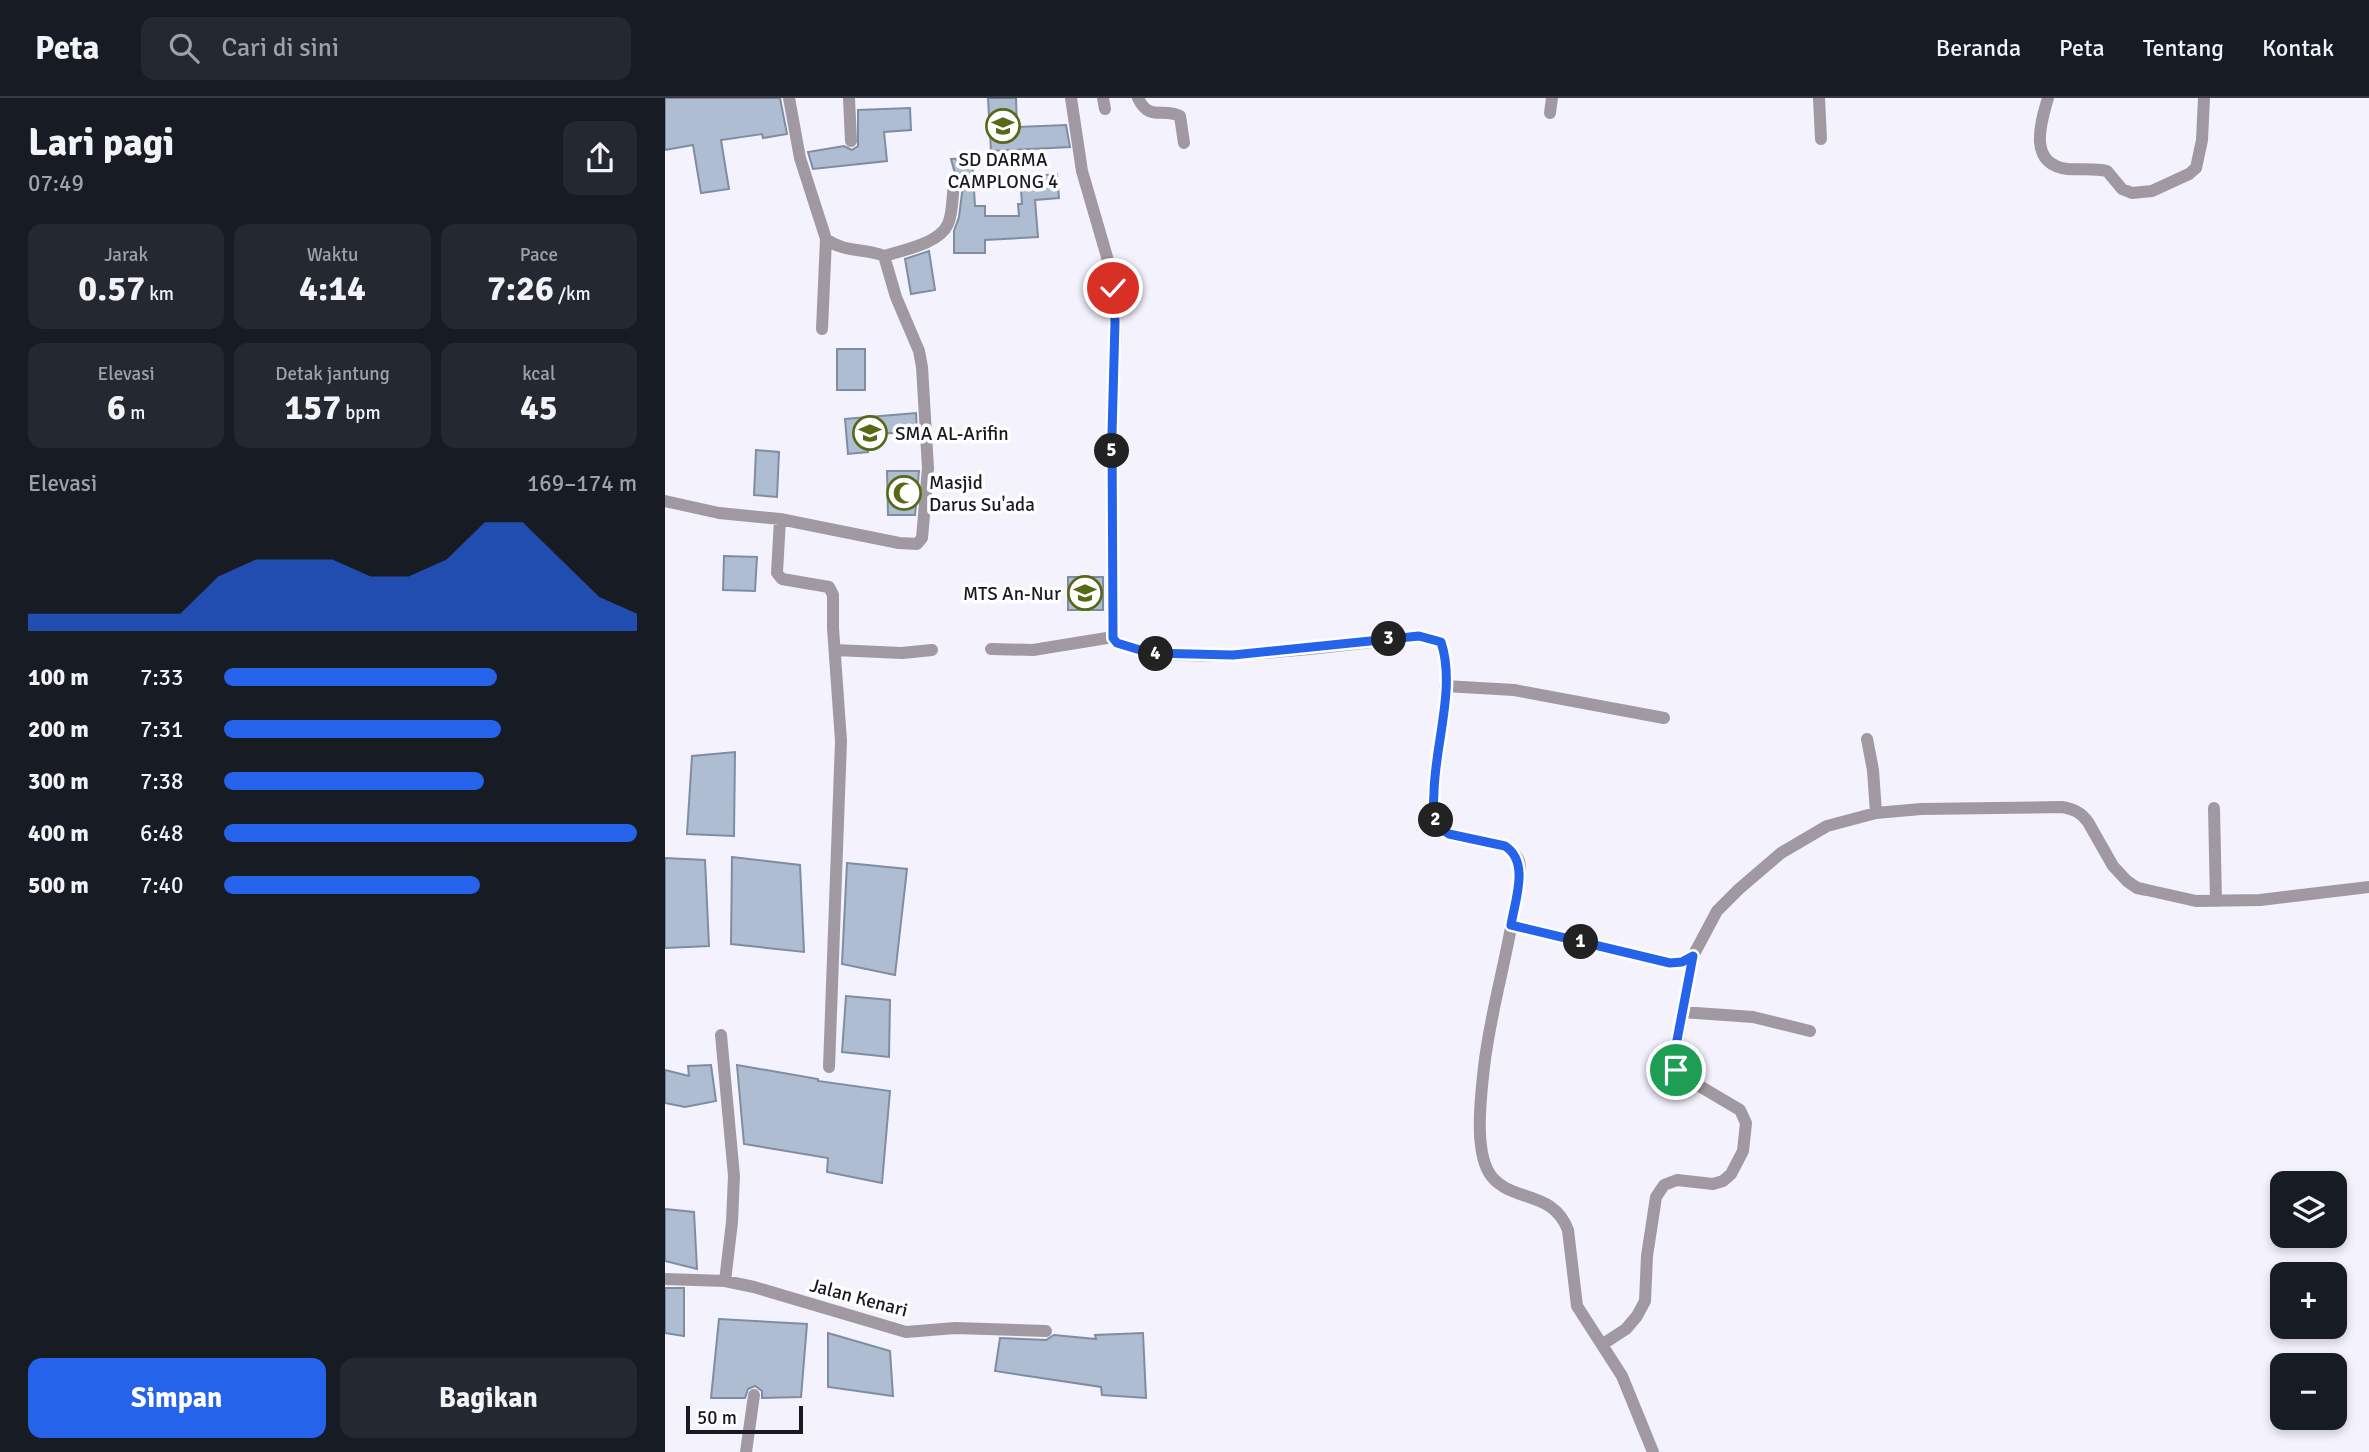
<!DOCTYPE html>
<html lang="id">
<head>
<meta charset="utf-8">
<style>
	:root { --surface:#171b24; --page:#242831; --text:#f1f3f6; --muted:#9ea1a6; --line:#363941; --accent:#2563eb }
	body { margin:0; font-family:Signika,sans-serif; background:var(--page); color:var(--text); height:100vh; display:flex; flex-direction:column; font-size:26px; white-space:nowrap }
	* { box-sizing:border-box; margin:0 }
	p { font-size:23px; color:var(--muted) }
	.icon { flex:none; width:38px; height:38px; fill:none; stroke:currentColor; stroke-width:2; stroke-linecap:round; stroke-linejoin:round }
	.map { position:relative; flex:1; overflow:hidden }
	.side { display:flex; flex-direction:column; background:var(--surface); width:665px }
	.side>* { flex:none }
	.controls { position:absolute; left:1605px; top:1073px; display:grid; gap:14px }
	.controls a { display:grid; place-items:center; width:77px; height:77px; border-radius:14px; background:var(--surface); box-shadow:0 4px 10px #0003; font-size:35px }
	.scale { position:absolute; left:21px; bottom:18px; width:117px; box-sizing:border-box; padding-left:7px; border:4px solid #1a1821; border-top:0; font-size:19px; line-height:24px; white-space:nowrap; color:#1a1821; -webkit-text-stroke:5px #fff; paint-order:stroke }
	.pin { position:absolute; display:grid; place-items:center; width:60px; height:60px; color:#fff; margin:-30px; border:4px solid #fff; border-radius:50%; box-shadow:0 2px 7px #0007 }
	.km { position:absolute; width:35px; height:35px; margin:-18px; border-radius:50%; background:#222; color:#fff; font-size:19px; line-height:35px; text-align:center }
	.round { display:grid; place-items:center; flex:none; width:74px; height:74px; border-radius:14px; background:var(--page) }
	.summary { display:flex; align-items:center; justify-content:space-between; height:119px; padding:0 28px }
	h1 { font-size:38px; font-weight:700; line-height:52px }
	.stats { display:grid; grid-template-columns:repeat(3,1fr); gap:10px; height:119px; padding:7px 28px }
	.stats div { display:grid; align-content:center; border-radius:14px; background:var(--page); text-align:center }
	.stats b { font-size:35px; font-weight:700 }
	.stats small { font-size:19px; font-weight:400 }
	.stats p { font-size:19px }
	.chart { height:196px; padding:14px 28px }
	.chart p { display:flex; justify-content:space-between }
	.chart svg { width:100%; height:126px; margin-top:7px; fill:var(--accent); opacity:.7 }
	.button { display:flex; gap:14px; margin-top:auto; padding:14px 28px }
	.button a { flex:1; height:80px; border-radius:14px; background:var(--accent); color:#fff; font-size:28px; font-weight:700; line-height:80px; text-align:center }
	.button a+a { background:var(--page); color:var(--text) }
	ul { padding:0 28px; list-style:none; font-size:23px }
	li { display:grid; grid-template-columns:112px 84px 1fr; align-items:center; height:52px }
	li i { height:18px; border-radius:9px; background:var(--accent) }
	header { display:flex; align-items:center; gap:42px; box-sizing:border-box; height:98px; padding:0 35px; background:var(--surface); border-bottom:2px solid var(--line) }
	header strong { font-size:33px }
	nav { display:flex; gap:38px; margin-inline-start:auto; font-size:24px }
	.search { width:490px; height:63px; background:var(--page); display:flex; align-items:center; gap:18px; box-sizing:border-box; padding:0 24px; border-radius:14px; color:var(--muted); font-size:26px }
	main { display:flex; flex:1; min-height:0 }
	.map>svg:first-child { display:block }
	.building { fill:#afbdd3; stroke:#7f8da2; stroke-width:2 }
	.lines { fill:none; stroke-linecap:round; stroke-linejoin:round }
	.minor { stroke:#a199a1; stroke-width:12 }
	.route-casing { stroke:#fff; stroke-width:14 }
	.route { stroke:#2563eb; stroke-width:9 }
	.labels { text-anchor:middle; stroke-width:7; stroke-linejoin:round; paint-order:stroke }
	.poi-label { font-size:19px; fill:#1a1821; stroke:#fff; text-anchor:start }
	.street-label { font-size:19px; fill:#1a1821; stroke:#fff }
</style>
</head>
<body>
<header>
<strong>Peta</strong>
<div class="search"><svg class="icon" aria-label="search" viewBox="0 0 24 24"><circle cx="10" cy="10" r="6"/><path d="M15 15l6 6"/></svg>Cari di sini</div>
<nav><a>Beranda</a><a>Peta</a><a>Tentang</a><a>Kontak</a></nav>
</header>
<main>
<section class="side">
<div class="summary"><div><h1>Lari pagi</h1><p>07:49</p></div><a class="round"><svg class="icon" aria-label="share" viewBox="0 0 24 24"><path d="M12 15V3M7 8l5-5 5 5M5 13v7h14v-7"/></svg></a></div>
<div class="stats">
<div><p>Jarak</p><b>0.57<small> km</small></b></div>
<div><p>Waktu</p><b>4:14</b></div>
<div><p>Pace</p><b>7:26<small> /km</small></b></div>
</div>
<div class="stats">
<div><p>Elevasi</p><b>6<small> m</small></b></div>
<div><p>Detak jantung</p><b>157<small> bpm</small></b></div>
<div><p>kcal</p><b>45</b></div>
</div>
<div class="chart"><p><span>Elevasi</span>169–174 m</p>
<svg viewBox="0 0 160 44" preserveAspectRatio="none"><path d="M0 44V38L10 38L20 38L30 38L40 38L50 25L60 19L70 19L80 19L90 25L100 25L110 19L120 6L130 6L140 19L150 32L160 38V44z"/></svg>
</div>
<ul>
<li><b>100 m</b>7:33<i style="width:66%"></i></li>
<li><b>200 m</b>7:31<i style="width:67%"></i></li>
<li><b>300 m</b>7:38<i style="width:63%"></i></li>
<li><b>400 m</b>6:48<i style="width:100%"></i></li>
<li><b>500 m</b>7:40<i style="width:62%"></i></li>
</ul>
<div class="button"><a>Simpan</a><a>Bagikan</a></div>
</section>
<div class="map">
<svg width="1704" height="1354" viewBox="0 0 1704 1354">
	<rect width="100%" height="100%" fill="#f4f2fd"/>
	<path class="building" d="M0 0H115L122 36 98 40 97 36 56 42 64 91 36 95 28 47 0 52Z
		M323 0H351L352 29 401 27 405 49 326 53Z
		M245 10 246 32 219 34 222 63 148 71 143 54 179 48 187 52 193 48V12Z
		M307 60 310 108H320V118H354L353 106H357L355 79 392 76 394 100 370 102 373 139 320 142V155H289V133L294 119 298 87 297 83 291 79 286 61Z
		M264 153 270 192 246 196 240 161Z
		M172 251H200V292H172Z
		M251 315 252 333 201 337 203 354 183 356 180 321Z
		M91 352 114 354 112 399 89 397Z
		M222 373H254L250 417H223Z
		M59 458 92 459 90 493 58 492Z
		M403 479H438V512H403Z
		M70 654 69 738 22 736 27 658Z
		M67 759 135 767 139 854 66 846Z
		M0 760 40 762 44 848 0 850Z
		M182 765 242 771 230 877 177 866Z
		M181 898 225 902 224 959 177 954Z
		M46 967 51 1003 20 1009 0 1005V972L24 978 23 968Z
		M72 967 153 981V983L225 993 217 1085 162 1074 163 1060 79 1046Z
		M0 1111 29 1114 32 1171 0 1163Z
		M0 1190H19V1238L0 1235Z
		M54 1221 142 1226 136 1299 97 1300V1293L90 1288 83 1291 80 1300H46Z
		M163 1235 225 1253 228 1298 163 1289Z
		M478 1235 481 1300 437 1297 436 1289 330 1273 335 1240 381 1242 389 1237 431 1241 430 1237Z"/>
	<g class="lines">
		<path class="minor" d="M184 0 186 43
			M406 0 417 73 442 159 448 190 451 224 447 336 448 539C474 578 705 544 754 538L776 544C791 589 770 646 769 694 769 702 767 712 770 721 772 728 778 732 784 736L840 748C848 753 855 760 855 769 855 783 851 798 849 812 841 864 825 916 819 969 816 997 808 1056 827 1079 849 1105 888 1092 903 1132L912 1208 957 1278 988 1354
			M438 0 440 11
			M473 0C484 24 498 9 515 18L519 45
			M1154 0 1156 41
			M1383 0C1375 27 1363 66 1403 71 1416 72 1429 70 1442 73L1457 91 1467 95 1487 93 1524 76 1531 70 1537 42 1539 0
			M885 15 887 0
			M219 158C238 152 274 146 283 126 288 114 287 99 289 87
			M157 231 161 141
			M0 403 54 415 115 421 234 445 252 446 257 440 263 370 257 269 254 253 231 199 219 158C200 150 179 155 161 141L135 60 124 0
			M115 421 112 475 117 481 164 489 168 497V530L176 643 164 969
			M326 551 368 552 448 539
			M170 552 237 555 267 552
			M780 588 849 592 999 620
			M1202 641 1208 672 1211 715
			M1549 710 1551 803
			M846 827 1005 865 1017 864 1028 858 1052 813 1074 791 1116 755 1162 728 1211 715 1256 711 1397 709C1408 711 1416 714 1423 724L1448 768 1462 783 1472 790 1482 792 1531 803 1595 802 1704 789
			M1017 914 1088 919 1145 933
			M56 937 69 1078 67 1124 60 1183
			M0 1181 60 1183 89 1189 241 1234 290 1230 381 1233
			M938 1246 961 1231 972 1218 980 1203 982 1158 991 1099 999 1087 1012 1082 1048 1086 1058 1083 1066 1076 1078 1053 1081 1025 1075 1012 1016 977 1011 972 1009 965 1028 858
			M81 1354 89 1297"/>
	</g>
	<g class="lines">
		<g class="route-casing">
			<path id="route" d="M448 190 450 224 447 336 448 532V540L452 545 485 555 568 557 754 538 776 544C791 589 770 646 769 694 769 702 767 712 770 721 772 728 778 732 784 736L840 748C865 764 850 802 846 827L1005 865 1017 864 1028 858 1009 958 1011 972"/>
		</g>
		<use href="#route" class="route"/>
	</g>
	<defs>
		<g id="school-ring" transform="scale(1.75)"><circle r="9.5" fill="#fff" stroke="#566915" stroke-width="1.5"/><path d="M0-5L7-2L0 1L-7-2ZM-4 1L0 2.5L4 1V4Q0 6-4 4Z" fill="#566915"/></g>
		<g id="mosque-ring" transform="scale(1.75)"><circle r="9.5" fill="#fff" stroke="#566915" stroke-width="1.5"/><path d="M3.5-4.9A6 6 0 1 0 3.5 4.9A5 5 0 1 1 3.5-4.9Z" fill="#566915"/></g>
	</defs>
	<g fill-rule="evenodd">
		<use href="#school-ring" x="338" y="28"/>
		<use href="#school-ring" x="205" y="335"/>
		<use href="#mosque-ring" x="239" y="395"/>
		<use href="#school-ring" x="420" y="495"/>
	</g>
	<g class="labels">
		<g class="poi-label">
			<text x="338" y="68" text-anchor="middle">SD DARMA<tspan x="338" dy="22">CAMPLONG 4</tspan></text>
			<text x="230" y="342">SMA AL-Arifin</text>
			<text x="264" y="391">Masjid<tspan x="264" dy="22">Darus Su'ada</tspan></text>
			<text x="396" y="502" text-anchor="end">MTS An-Nur</text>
		</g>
		<g class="street-label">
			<text transform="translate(194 1199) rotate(15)" y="7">Jalan Kenari</text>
		</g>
	</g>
</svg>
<div class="controls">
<a><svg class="icon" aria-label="layers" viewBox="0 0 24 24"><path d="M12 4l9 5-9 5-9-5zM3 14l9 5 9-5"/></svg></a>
<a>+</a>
<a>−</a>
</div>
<div class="scale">50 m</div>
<div class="pin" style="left:1011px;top:972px;background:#1e9e55"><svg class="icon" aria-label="arrive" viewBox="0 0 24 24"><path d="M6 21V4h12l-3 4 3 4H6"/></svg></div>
<div class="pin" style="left:448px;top:190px;background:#d93025"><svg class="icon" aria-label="check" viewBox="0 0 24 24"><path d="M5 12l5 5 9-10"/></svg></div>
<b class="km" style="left:916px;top:844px">1</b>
<b class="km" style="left:771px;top:722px">2</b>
<b class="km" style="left:724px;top:541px">3</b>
<b class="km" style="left:491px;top:556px">4</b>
<b class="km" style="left:447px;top:353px">5</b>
</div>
</main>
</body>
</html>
